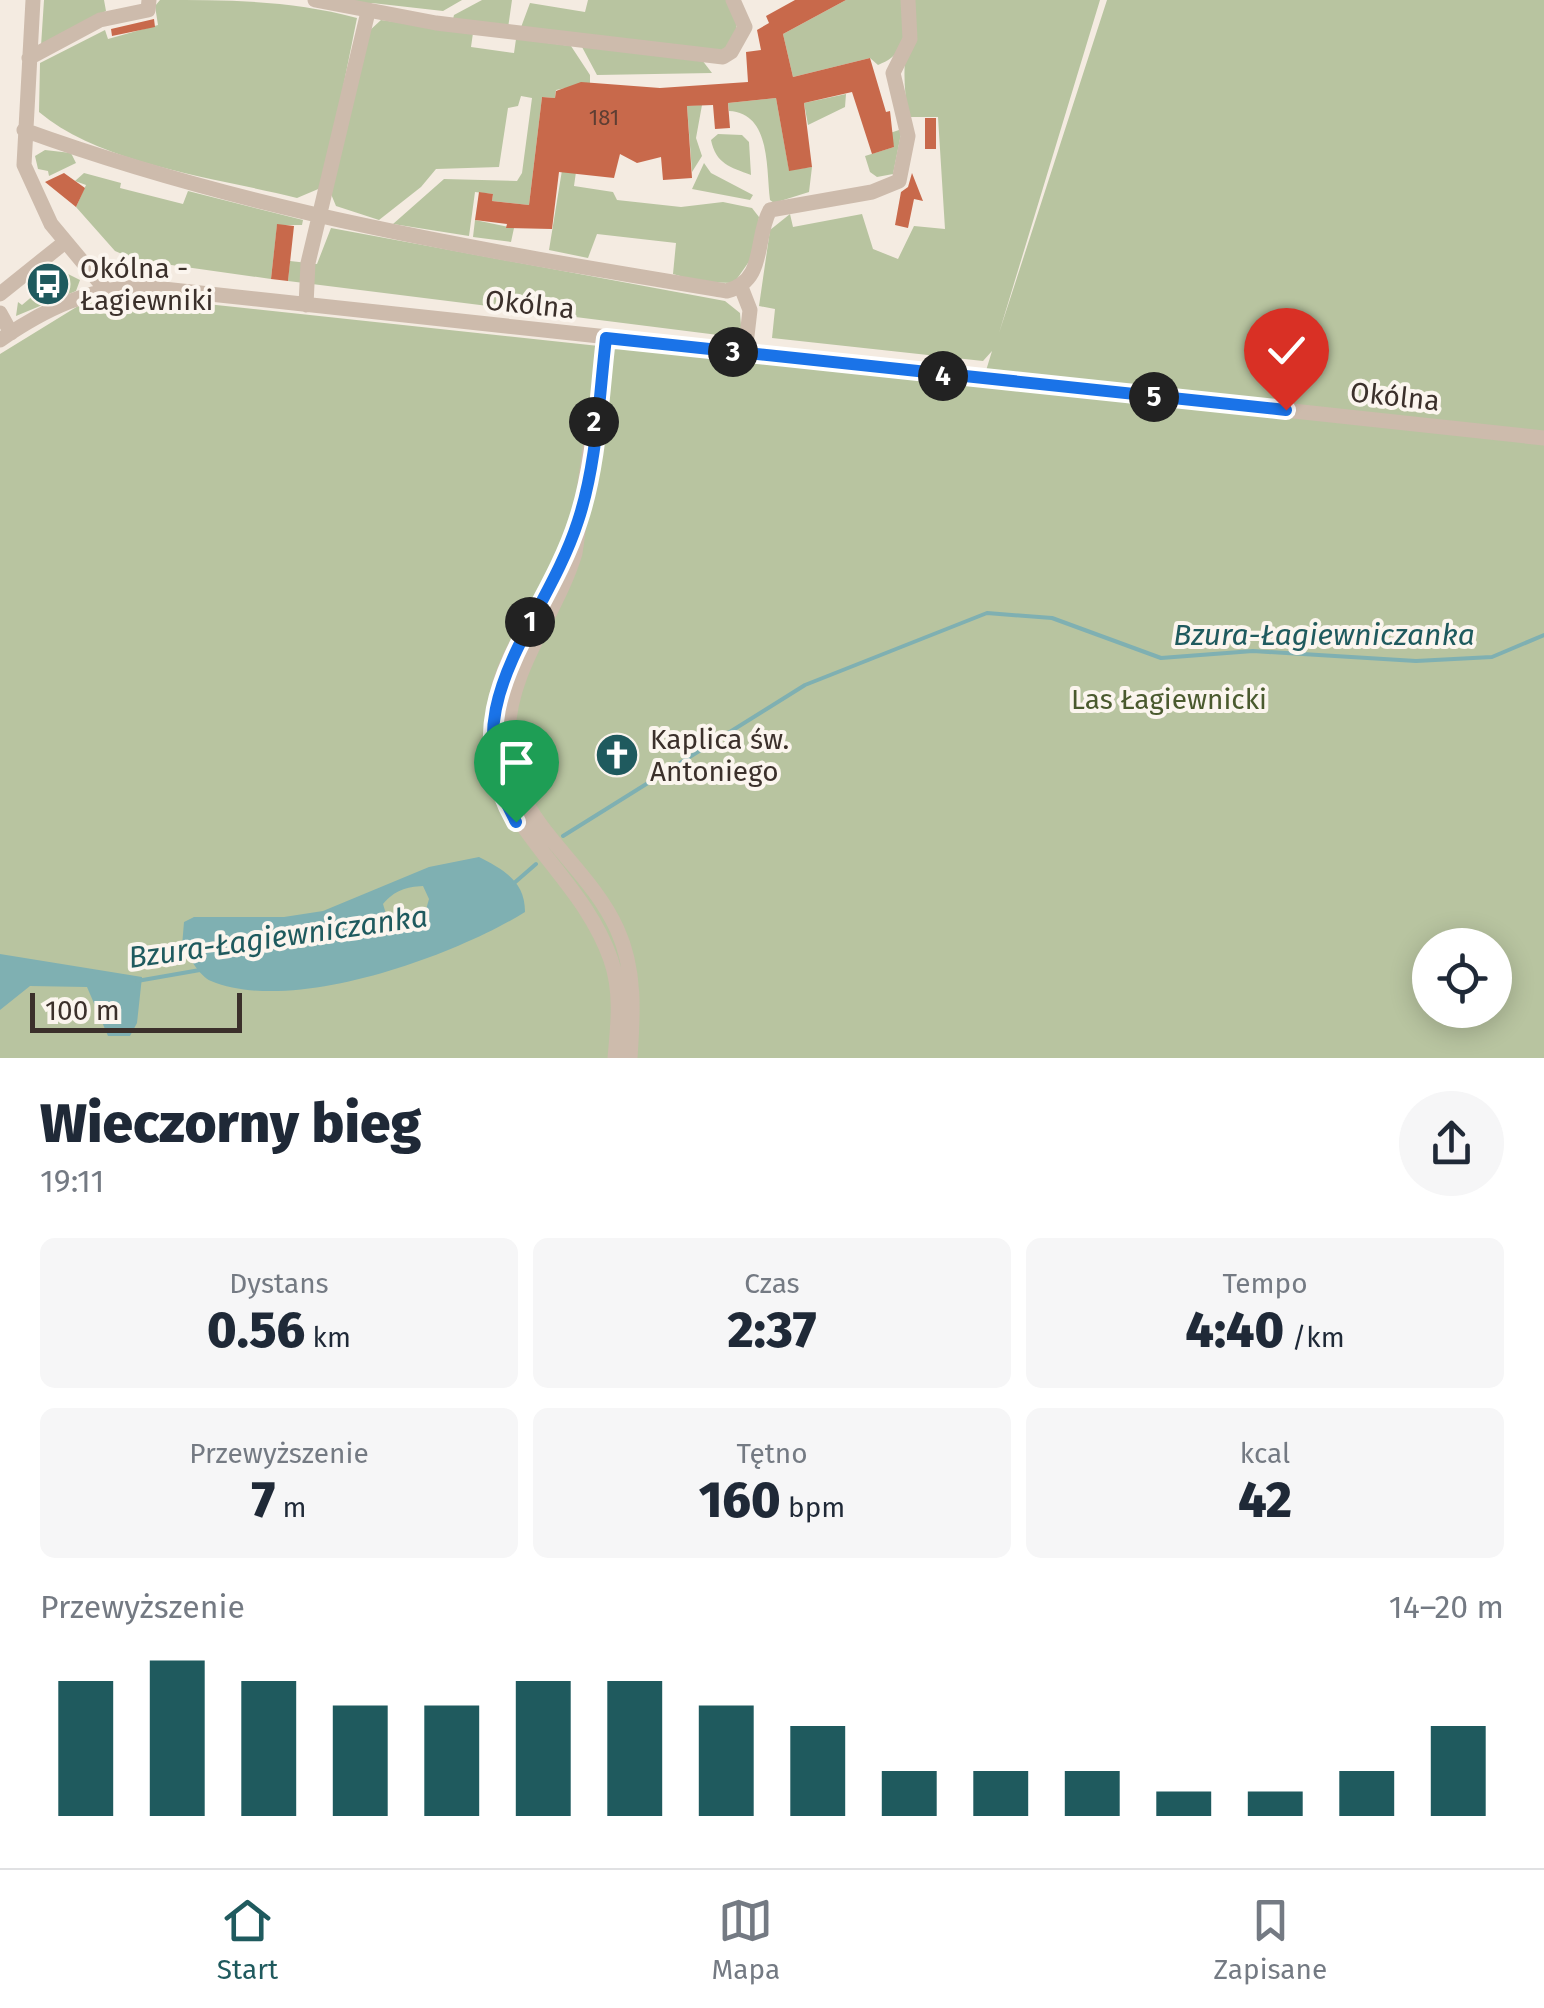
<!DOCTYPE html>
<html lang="pl">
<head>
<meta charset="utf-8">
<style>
	:root { --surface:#fff; --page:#f6f6f7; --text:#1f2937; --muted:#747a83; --line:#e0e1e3; --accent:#1f5a5e }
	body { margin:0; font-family:"Fira Sans",sans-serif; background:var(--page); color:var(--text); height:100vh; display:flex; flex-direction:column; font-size:38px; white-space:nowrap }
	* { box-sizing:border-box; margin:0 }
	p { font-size:32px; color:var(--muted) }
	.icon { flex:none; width:55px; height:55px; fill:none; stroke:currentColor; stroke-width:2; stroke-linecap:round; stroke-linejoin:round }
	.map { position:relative; height:1058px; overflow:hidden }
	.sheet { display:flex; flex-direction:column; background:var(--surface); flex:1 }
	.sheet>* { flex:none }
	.tools { position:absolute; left:1412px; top:928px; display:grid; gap:20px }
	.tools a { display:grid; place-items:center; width:100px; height:100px; border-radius:50%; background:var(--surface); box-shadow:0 5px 25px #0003; font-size:50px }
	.scale { position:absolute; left:30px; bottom:25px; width:212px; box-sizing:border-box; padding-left:10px; border:5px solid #3b302b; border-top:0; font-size:28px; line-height:35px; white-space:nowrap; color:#3b302b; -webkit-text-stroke:8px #fbf5ee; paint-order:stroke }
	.pin { position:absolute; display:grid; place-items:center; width:85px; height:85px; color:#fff; margin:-102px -42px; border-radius:50% 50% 50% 0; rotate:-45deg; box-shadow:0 0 10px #0007 }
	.pin .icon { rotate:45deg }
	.km { position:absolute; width:50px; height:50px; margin:-25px; border-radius:50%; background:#222; color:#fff; font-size:28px; line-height:50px; text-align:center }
	.round { display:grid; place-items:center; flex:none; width:105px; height:105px; border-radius:52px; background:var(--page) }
	.headline { display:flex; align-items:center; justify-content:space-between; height:170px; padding:0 40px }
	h1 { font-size:55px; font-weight:800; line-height:75px }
	.figures { display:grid; grid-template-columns:repeat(3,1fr); gap:15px; height:170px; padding:10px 40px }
	.figures div { display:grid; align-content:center; border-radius:15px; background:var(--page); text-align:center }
	.figures b { font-size:50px; font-weight:800 }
	.figures small { font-size:28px; font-weight:400 }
	.figures p { font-size:28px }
	.chart { height:280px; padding:20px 40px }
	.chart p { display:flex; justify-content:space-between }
	.chart svg { width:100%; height:180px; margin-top:10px; stroke:var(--accent); stroke-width:6 }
	.menu { display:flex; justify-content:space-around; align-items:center; height:140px; border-top:2px solid var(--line); background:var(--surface); font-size:28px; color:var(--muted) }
	.menu a { display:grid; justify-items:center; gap:5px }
	.menu .on { color:var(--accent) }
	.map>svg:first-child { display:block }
	.green { fill:#b8c4a0; fill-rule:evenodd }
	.water { fill:#7fb0b2; fill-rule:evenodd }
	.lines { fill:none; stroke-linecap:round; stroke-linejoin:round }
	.stream { stroke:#7fb0b2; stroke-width:4 }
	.building { fill:#c8694b }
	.minor { stroke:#cdbbac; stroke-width:15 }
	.route-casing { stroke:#fff; stroke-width:20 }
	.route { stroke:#1a73e8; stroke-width:12 }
	.labels { text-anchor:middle; stroke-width:8; stroke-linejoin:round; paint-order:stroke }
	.number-label { font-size:22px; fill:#5e3e33 }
	.poi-label { font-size:28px; fill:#3b302b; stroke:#fbf5ee; text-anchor:start }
	.street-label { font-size:28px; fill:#3b302b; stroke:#fbf5ee }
	.park-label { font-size:28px; fill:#4a5a2e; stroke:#fbf5ee }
	.water-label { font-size:30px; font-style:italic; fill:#1f5a5e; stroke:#fbf5ee }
</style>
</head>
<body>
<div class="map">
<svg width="1544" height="1058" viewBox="0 0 1544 1058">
	<rect width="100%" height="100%" fill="#f4ebe1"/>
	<path class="green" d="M44 0H104L106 11 41 46Z
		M160 0C227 0 291 0 357 18L323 187 297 198C218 178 102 165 39 112L40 63 105 30 108 39 158 25 155 6Z
		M338 0H462L443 11 372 3 365 7Z
		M482 0H512L508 28 453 19 454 15Z
		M588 0H728C741 25 740 31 721 53L520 30 530 3 585 12Z
		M846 0H902C904 29 910 53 878 65L870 58 793 77 783 34Z
		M913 0H1100L999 333 1107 0H1544V1058H0V354L96 295 132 296 981 387 992 351 983 361 772 338 775 309 759 306 770 230 790 214 793 227 862 214 873 249 898 259 914 226 945 229 938 117H909C900 75 906 42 913 0ZM1430 945H1495V1010H1430Z
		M381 20 473 33 471 47 514 53 516 39 571 46 590 75V83L556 90 555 98 542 97 529 205 492 201 493 194 475 192 469 236 393 224 444 179 517 181 522 173 532 98 521 96 518 106 508 108 499 167 436 169 421 187 379 220 336 206 331 194 368 32Z
		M582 47 702 60 712 73 597 75Z
		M846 94 845 107 808 125 804 103Z
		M776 98 789 170 812 167 809 192 774 203 770 200C766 168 771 113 729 111L728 103Z
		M702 105 696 138 702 156 692 172 687 106Z
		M902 129 893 174 877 177 870 172 865 156 894 147 890 133Z
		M718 134 742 135 749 142 751 175C730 167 716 164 711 140Z
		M45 150 71 153 76 163 49 176 48 171 38 169 35 156Z
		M704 163 711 173 753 195 750 200 692 189Z
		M563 164 577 165 574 186 613 192 617 200 681 207 723 202 752 208 759 217 755 253 734 283 701 282 673 274 676 243 597 234 588 258 549 250Z
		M84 173 121 183 120 188 183 204 188 191 303 220 302 225H277L271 279 136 260 115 251 76 207 86 185 75 181Z
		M475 220 514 228 511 242 473 237Z
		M331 228 725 301 740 313 742 338 288 281 290 261 317 264Z
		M64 272 80 280 76 291 16 316 18 302 22 305 41 289 44 292Z"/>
	<path class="water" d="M479 857C504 870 525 881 525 912 454 956 293 1015 211 981 199 976 189 956 182 946L184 922 194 917H284L323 911 429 867ZM423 886 429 899 425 913 398 921 386 914 383 904C395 890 406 887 423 886Z
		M0 954 142 977 137 1023 130 1036H108L87 987 30 986 0 1010Z"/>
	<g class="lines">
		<path class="stream" d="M563 836 805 685 987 613 1052 618 1161 658 1253 651 1416 661 1492 657 1544 635
			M513 884 536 864
			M137 981 200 970"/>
	</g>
	<path class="building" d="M795 0H846L783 34 793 77 870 58 886 112 890 111 894 147 872 154 852 92 804 103 812 167 789 171 776 98 728 103 730 128 715 129 713 105 687 106 692 178 663 180 661 157 637 163 620 154 614 178 559 172 552 229 506 228 507 224 475 220 479 192 493 194 492 201 529 205 542 97 555 98 556 91 581 82 660 88 748 82 746 52 761 50 757 30 769 23 766 16Z
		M154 19 155 27 112 36 111 29Z
		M925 118H936V149H925Z
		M64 173 85 188 76 207 45 182Z
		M912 173 923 201 914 199 908 228 895 225 901 192 908 187Z
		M277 224 294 226 288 281 271 279Z
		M617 746 627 756 611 765 608 755Z"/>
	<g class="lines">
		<path class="minor" d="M33 0 24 165 51 224 106 290
			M315 0 436 23 723 57 731 52 745 27 733 0
			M29 58 100 20 148 10 149 0
			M24 130C256 214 485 251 727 291 767 280 754 239 770 210L872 192 899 181 908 136 893 73 910 39 908 0
			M741 287 750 310 745 353
			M0 294 65 242
			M306 305 308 263 368 12
			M0 313 11 333
			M606 338 575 553C557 613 510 667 508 732 506 820 584 857 617 929 636 970 633 1015 630 1058
			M0 340C45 309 90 287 145 287L1544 438
			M566 555C547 599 514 637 500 683 460 813 575 856 611 960 622 992 618 1025 615 1058"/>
	</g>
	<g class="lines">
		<g class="route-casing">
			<path id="route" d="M516 822C449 704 544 627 578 521 597 464 599 397 606 338L1286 410"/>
		</g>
		<use href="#route" class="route"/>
	</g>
	<defs>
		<g id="bus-disc" transform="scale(2.25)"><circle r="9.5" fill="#1f5a5e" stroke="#fbf5ee"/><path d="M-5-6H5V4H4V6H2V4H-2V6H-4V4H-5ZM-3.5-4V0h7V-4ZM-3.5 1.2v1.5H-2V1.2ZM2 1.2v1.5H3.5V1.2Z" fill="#fff"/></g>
		<g id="church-disc" transform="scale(2.25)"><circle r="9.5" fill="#1f5a5e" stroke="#fbf5ee"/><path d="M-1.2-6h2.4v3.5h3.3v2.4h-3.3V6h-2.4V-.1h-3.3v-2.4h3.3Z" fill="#fff"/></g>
	</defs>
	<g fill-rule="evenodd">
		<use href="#bus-disc" x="48" y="284"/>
		<use href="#church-disc" x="617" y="755"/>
	</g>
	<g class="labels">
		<g class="number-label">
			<text x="604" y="125">181</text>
		</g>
		<g class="poi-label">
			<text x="80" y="278">Okólna -<tspan x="80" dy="32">Łagiewniki</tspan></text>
			<text x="650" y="749">Kaplica św.<tspan x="650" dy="32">Antoniego</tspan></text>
		</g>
		<g class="street-label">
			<text transform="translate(530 304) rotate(6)" y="10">Okólna</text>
			<text transform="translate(1395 396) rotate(6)" y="10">Okólna</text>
		</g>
		<g class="park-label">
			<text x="1169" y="709">Las Łagiewnicki</text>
		</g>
		<g class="water-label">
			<text x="1324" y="645">Bzura-Łagiewniczanka</text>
			<text transform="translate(278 937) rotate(-8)" y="10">Bzura-Łagiewniczanka</text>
		</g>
	</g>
</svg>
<div class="tools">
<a><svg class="icon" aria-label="locate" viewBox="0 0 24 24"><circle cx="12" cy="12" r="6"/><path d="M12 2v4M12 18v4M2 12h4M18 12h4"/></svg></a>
</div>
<div class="scale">100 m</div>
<div class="pin" style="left:516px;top:822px;background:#1e9e55"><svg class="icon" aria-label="arrive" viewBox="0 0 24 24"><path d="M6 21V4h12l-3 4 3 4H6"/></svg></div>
<div class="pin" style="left:1286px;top:410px;background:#d93025"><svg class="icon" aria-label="check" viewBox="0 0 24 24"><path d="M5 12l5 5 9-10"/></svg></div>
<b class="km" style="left:530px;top:622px">1</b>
<b class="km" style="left:594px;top:422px">2</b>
<b class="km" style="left:733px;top:352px">3</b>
<b class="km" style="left:943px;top:376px">4</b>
<b class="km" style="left:1154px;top:397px">5</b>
</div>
<section class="sheet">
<div class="headline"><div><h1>Wieczorny bieg</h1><p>19:11</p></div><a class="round"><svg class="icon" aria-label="share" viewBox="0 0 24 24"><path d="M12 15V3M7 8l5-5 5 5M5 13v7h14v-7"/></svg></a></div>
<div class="figures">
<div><p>Dystans</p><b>0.56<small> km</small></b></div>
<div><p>Czas</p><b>2:37</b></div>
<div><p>Tempo</p><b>4:40<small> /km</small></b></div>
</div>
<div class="figures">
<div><p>Przewyższenie</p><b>7<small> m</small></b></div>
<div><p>Tętno</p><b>160<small> bpm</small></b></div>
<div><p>kcal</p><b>42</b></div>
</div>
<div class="chart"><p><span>Przewyższenie</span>14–20 m</p>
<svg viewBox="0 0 160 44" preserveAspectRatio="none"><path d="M5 44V11M15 44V6M25 44V11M35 44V17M45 44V17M55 44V11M65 44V11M75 44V17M85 44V22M95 44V33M105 44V33M115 44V33M125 44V38M135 44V38M145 44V33M155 44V22"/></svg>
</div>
</section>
<nav class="menu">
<a class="on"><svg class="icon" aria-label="home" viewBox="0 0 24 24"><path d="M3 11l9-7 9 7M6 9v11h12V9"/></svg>Start</a>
<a><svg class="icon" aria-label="map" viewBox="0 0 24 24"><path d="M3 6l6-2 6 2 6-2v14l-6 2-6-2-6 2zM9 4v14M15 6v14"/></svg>Mapa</a>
<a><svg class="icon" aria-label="saved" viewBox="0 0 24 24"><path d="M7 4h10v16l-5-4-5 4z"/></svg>Zapisane</a>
</nav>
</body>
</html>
